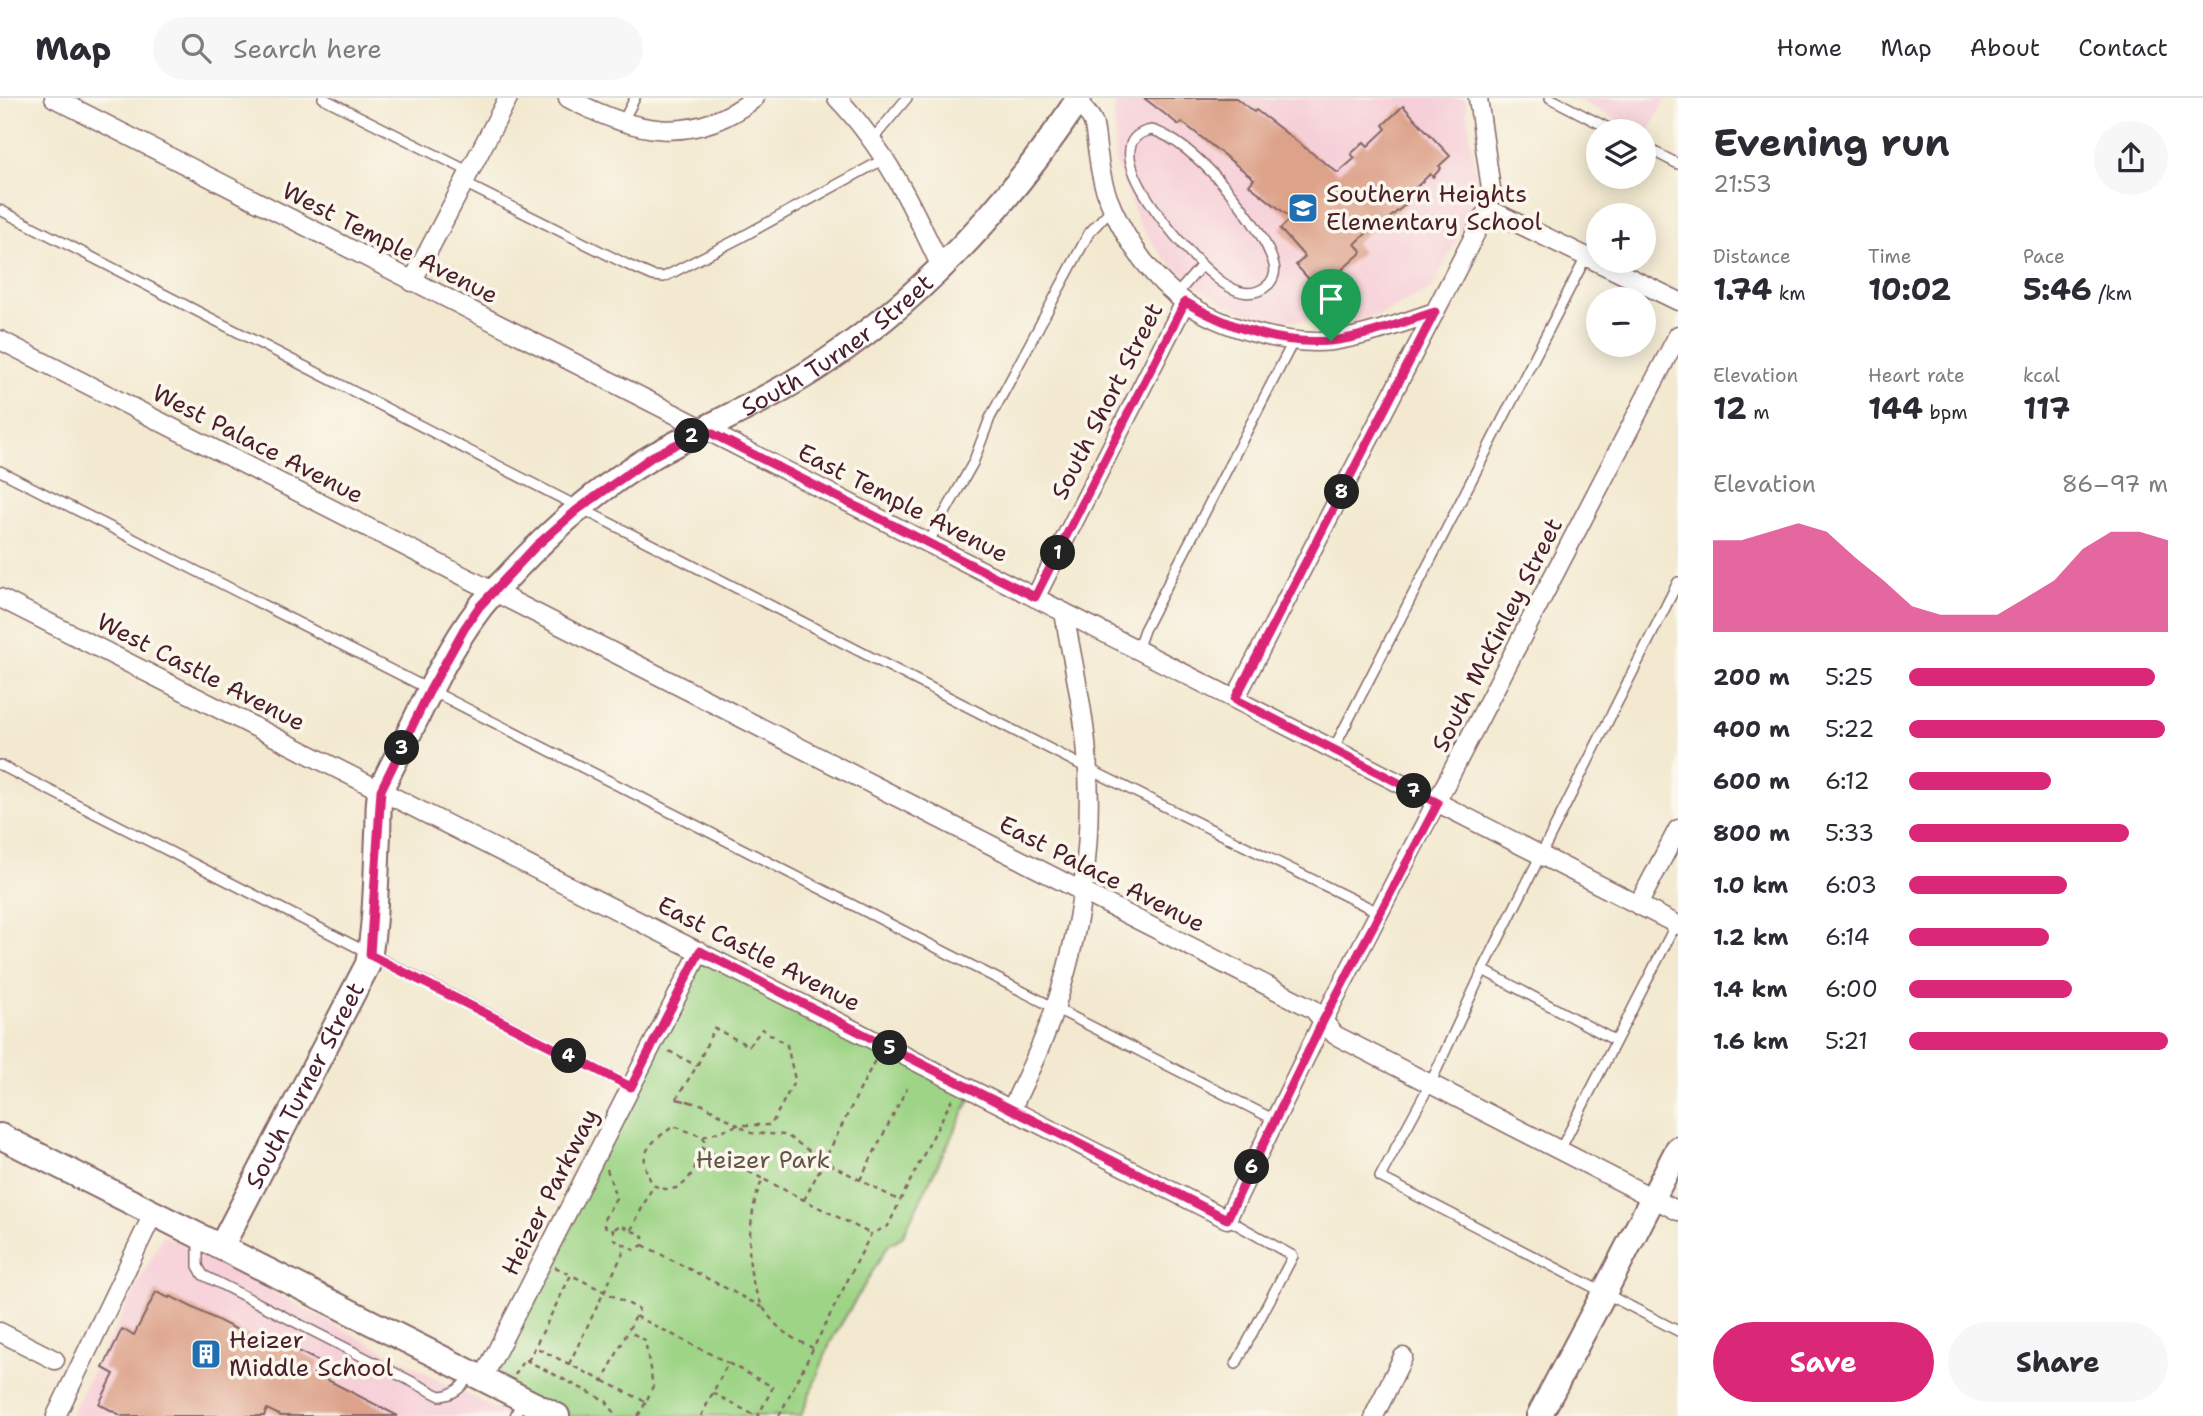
<!DOCTYPE html>
<html lang="en">
<head>
<meta charset="utf-8">
<style>
	:root { --surface:#fff; --page:#f7f7f7; --text:#2b2b33; --muted:#7c7c81; --line:#e1e1e2; --accent:#db2777 }
	body { margin:0; font-family:"Shantell Sans",sans-serif; background:var(--page); color:var(--text); height:100vh; display:flex; flex-direction:column; font-size:26px; white-space:nowrap }
	* { box-sizing:border-box; margin:0 }
	p { font-size:23px; color:var(--muted) }
	.icon { flex:none; width:38px; height:38px; fill:none; stroke:currentColor; stroke-width:2; stroke-linecap:round; stroke-linejoin:round }
	.map { position:relative; flex:1; overflow:hidden }
	.details { display:flex; flex-direction:column; background:var(--surface); width:525px }
	.details>* { flex:none }
	.controls { position:absolute; left:1586px; top:21px; display:grid; gap:14px }
	.controls a { display:grid; place-items:center; width:70px; height:70px; border-radius:50%; background:var(--surface); box-shadow:0 4px 18px #0003; font-size:35px }
	.pin { position:absolute; display:grid; place-items:center; width:60px; height:60px; color:#fff; margin:-72px -30px; border-radius:50% 50% 50% 0; rotate:-45deg; box-shadow:0 0 7px #0007 }
	.pin .icon { rotate:45deg }
	.km { position:absolute; width:35px; height:35px; margin:-18px; border-radius:50%; background:#222; color:#fff; font-size:19px; line-height:35px; text-align:center }
	.round { display:grid; place-items:center; flex:none; width:74px; height:74px; border-radius:37px; background:var(--page) }
	.summary { display:flex; align-items:center; justify-content:space-between; height:119px; padding:0 35px }
	h1 { font-size:38px; font-weight:700; line-height:52px }
	.metrics { display:grid; grid-template-columns:repeat(3,1fr); gap:10px; height:119px; padding:7px 35px }
	.metrics div { display:grid; align-content:center }
	.metrics b { font-size:30px; font-weight:700 }
	.metrics small { font-size:19px; font-weight:400 }
	.metrics p { font-size:19px }
	.chart { height:196px; padding:14px 35px }
	.chart p { display:flex; justify-content:space-between }
	.chart svg { width:100%; height:126px; margin-top:7px; fill:var(--accent); opacity:.7 }
	.cta { display:flex; gap:14px; margin-top:auto; padding:14px 35px }
	.cta a { flex:1; height:80px; border-radius:42px; background:var(--accent); color:#fff; font-size:28px; font-weight:700; line-height:80px; text-align:center }
	.cta a+a { background:var(--page); color:var(--text) }
	ul { padding:0 35px; list-style:none; font-size:23px }
	li { display:grid; grid-template-columns:112px 84px 1fr; align-items:center; height:52px }
	li i { height:18px; border-radius:9px; background:var(--accent) }
	header { display:flex; align-items:center; gap:42px; box-sizing:border-box; height:98px; padding:0 35px; background:var(--surface); border-bottom:2px solid var(--line) }
	header strong { font-size:33px }
	nav { display:flex; gap:38px; margin-inline-start:auto; font-size:24px }
	.search { width:490px; height:63px; background:var(--page); display:flex; align-items:center; gap:18px; box-sizing:border-box; padding:0 24px; border-radius:38px; color:var(--muted); font-size:26px }
	main { display:flex; flex:1; min-height:0 }
	.map>svg:first-child { display:block }
	.built { fill:#f6cfd8 }
	.green { fill:#9ed486; stroke:#747a58; stroke-width:2 }
	.building { fill:#dda28a }
	.lines { fill:none; stroke-linecap:round; stroke-linejoin:round }
	.lane-casing { stroke:#856665; stroke-width:12 }
	.street-casing { stroke:#856665; stroke-width:21 }
	.secondary-casing { stroke:#856665; stroke-width:28 }
	.path { stroke:#856665; stroke-width:2.5; stroke-dasharray:5 5; stroke-linecap:butt }
	.lane { stroke:#fff; stroke-width:9 }
	.street { stroke:#fff; stroke-width:18 }
	.secondary { stroke:#fff; stroke-width:24 }
	.route-casing { stroke:#fff; stroke-width:14 }
	.route { stroke:#db2777; stroke-width:9 }
	.labels { text-anchor:middle; stroke-width:7; stroke-linejoin:round; paint-order:stroke }
	.poi-label { font-size:24px; fill:#4a1f2b; stroke:#fbf7ec; text-anchor:start }
	.street-label { font-size:24px; fill:#4a1f2b; stroke:#fbf7ec }
	.park-label { font-size:24px; fill:#635546; stroke:#fbf7ec }
</style>
</head>
<body>
<header>
<strong>Map</strong>
<div class="search"><svg class="icon" aria-label="search" viewBox="0 0 24 24"><circle cx="10" cy="10" r="6"/><path d="M15 15l6 6"/></svg>Search here</div>
<nav><a>Home</a><a>Map</a><a>About</a><a>Contact</a></nav>
</header>
<main>
<div class="map">
<svg width="1678" height="1318" viewBox="0 0 1678 1318">
	<rect width="100%" height="100%" fill="#fbf7ec"/>
	<filter id="ink" filterUnits="userSpaceOnUse"><feTurbulence type="fractalNoise" baseFrequency=".0143" numOctaves="2"/><feDisplacementMap in="SourceGraphic" scale="14" xChannelSelector="R" yChannelSelector="G"/><feConvolveMatrix kernelMatrix="1 2 1 2 8 2 1 2 1" color-interpolation-filters="sRGB"/></filter>
	<filter id="wash" filterUnits="userSpaceOnUse"><feTurbulence type="fractalNoise" baseFrequency=".00686" numOctaves="4" result="noise"/><feDisplacementMap in="SourceGraphic" scale="28" xChannelSelector="R" yChannelSelector="G"/><feGaussianBlur stdDeviation="1.57" result="paint"/><feColorMatrix in="noise" values="0 0 0 0 0 0 0 0 0 0 0 0 0 0 0 0 0 1.4 0 .05"/><feComposite in="paint" operator="in"/></filter>
	<g filter="url(#wash)">
		<rect width="100%" height="100%" fill="#f3e9d0"/>
		<path class="built" d="M1114 0H1465L1479 96 1432 191 1378 218 1339 226 1257 219 1225 206 1194 186 1163 159 1138 124 1115 62Z
			M1574 0H1666L1648 36Z
			M163 1137 509 1318H70Z"/>
		<path class="green" d="M700 853 974 993 902 1139 889 1146 831 1243 801 1318H557L482 1282Z"/>
		<g id="blocks">
			<path class="building" d="M1144 0H1236L1254 14 1256 12 1338 75 1355 60 1351 56 1364 44 1368 48 1386 31 1383 27 1403 8 1450 58 1439 68 1441 70 1433 79 1430 76 1408 97 1412 101 1374 133 1372 130 1355 146 1362 154 1319 192 1296 167 1305 159 1280 131 1291 120 1249 87 1254 81 1182 24 1179 27Z
				M156 1194 169 1200 170 1198 259 1243 263 1235 320 1264 314 1275 398 1318H281L267 1311 264 1318H122L99 1306 114 1276 103 1270 122 1231 134 1237Z"/>
		</g>
	</g>
	<g filter="url(#ink)">
		<use href="#blocks" fill-opacity="0" stroke="#856665" stroke-width="2"/>
		<g class="lines">
			<g class="lane-casing">
				<path id="lane" d="M323 0 470 74
					M1550 0 1614 33
					M622 25 635 0
					M1152 32C1193 43 1263 125 1274 167 1276 175 1274 180 1269 186 1250 204 1229 191 1213 177 1191 160 1084 43 1152 32Z
					M872 42 907 0
					M1643 48 1678 66
					M464 85 628 167 653 178 664 179 738 141 886 60
					M0 112 1087 670 1380 815
					M1177 196 1201 168
					M0 373 1275 1022
					M928 445 973 365 990 320 1089 135 1112 110
					M1678 484 1483 872 1430 986 1380 1079 1678 1233
					M1137 552 1144 532 1294 242
					M1333 652 1586 159
					M0 667 631 989
					M1483 872 1616 943
					M1560 1052 1676 826
					M1227 1121 1293 1158 1236 1266
					M198 1140V1168L203 1177 440 1298C454 1297 463 1289 469 1277
					M515 1318 522 1302"/>
			</g>
			<g class="street-casing">
				<path id="street" d="M54 0 1678 827
					M568 0C633 35 692 49 755 0
					M837 0C885 50 913 109 942 171
					M1076 4C1082 10 1091 17 1093 24 1096 34 1096 46 1098 56 1100 75 1105 95 1113 112 1129 147 1154 182 1185 204 1222 230 1287 248 1332 243 1367 238 1402 225 1435 214
					M1488 111 1678 203
					M412 184 508 0
					M0 242 1313 911 1335 937 1678 1113
					M0 500 1227 1121 1323 923 1678 237
					M1035 500 1185 204
					M1235 601 1488 111 1491 91 1478 0
					M1638 807 1678 731
					M1011 1012C1025 983 1039 954 1050 924 1082 836 1095 738 1086 645 1082 602 1071 557 1064 514
					M0 1234 55 1262
					M482 1282 700 853
					M56 1318 153 1116
					M1374 1318 1403 1259"/>
			</g>
			<g class="secondary-casing">
				<g id="secondary">
					<path d="M0 1038 557 1318"/>
					<path id="s1" d="M221 1149 368 866C376 823 376 779 378 736 379 721 377 702 382 689 391 669 402 650 411 631 431 590 451 548 478 512 486 501 496 491 506 481 549 434 599 389 655 357 712 325 773 300 827 263 930 193 1011 104 1079 0"/>
					<path d="M1539 1318 1604 1195 1678 1051"/>
				</g>
			</g>
			<path class="path" d="M669 953 697 968
				M676 1001 697 968 714 930 749 948 762 931 787 947 795 982 771 1027H738L704 1007 676 1001 692 1004
				M703 1039 705 1045C695 1069 687 1103 653 1087 635 1056 648 1046 674 1028L703 1039 738 1027 751 1035 786 1037 824 1063 875 962
				M704 1051 763 1081
				M607 1071 616 1100 603 1123 604 1128 613 1132 614 1141 634 1152 643 1147V1138L620 1127 613 1132
				M860 1082 907 990
				M804 1102 824 1063 900 1103 952 1001
				M631 1132 653 1088
				M643 1147 764 1210
				M555 1169 571 1177
				M636 1218 728 1265
				M813 1250C805 1246 796 1242 788 1237 753 1211 745 1169 751 1128 753 1111 755 1097 763 1081L871 1136
				M528 1263 571 1177 639 1211 603 1283 535 1249
				M569 1266 626 1149
				M515 1277 524 1261 606 1303 617 1318
				M604 1283 646 1304 653 1288 645 1242 628 1233
				M713 1295 756 1318
				M638 1318 646 1304
				M701 1318 728 1265 773 1289 758 1318
				M779 1318 871 1136 888 1128 900 1103"/>
			<use href="#lane" class="lane"/>
			<use href="#street" class="street"/>
			<use href="#secondary" class="secondary"/>
		</g>
	</g>
	<g class="lines" filter="url(#ink)">
		<g class="route-casing">
			<path id="route" d="M1185 204C1229 229 1278 247 1330 243 1364 240 1402 224 1435 214L1235 601 1438 705 1323 923 1227 1121 700 853 631 989 370 857 381 692 429 594 464 531 479 509 535 449 577 412 653 358 705 332 1035 499Z"/>
		</g>
		<use href="#route" class="route"/>
	</g>
	<defs>
		<g id="school-square" transform="scale(1.575)"><rect x="-9" y="-9" width="18" height="18" rx="4" fill="#1f6fb2" stroke="#fbf7ec"/><path d="M0-5L7-2L0 1L-7-2ZM-4 1L0 2.5L4 1V4Q0 6-4 4Z" fill="#fff"/></g>
		<g id="building-square" transform="scale(1.575)"><rect x="-9" y="-9" width="18" height="18" rx="4" fill="#1f6fb2" stroke="#fbf7ec"/><path d="M-4-6H4V6H1V3H-1V6H-4ZM-2.5-4.3h1.7v1.8h-1.7ZM.8-4.3h1.7v1.8H.8ZM-2.5-1h1.7V.8h-1.7ZM.8-1h1.7V.8H.8Z" fill="#fff"/></g>
	</defs>
	<g fill-rule="evenodd">
		<use href="#school-square" x="1303" y="110"/>
		<use href="#building-square" x="206" y="1256"/>
	</g>
	<g class="labels">
		<g class="poi-label">
			<text x="1326" y="104">Southern Heights<tspan x="1326" dy="28">Elementary School</tspan></text>
			<text x="229" y="1250">Heizer<tspan x="229" dy="28">Middle School</tspan></text>
		</g>
		<g class="street-label">
			<text transform="translate(390 145) rotate(27)" y="8">West Temple Avenue</text>
			<text dy="8" stroke="none"><textPath href="#s1" startOffset="1148">South Turner Street</textPath></text>
			<text transform="translate(1107 303) rotate(-63)" y="8">South Short Street</text>
			<text transform="translate(258 346) rotate(27)" y="8">West Palace Avenue</text>
			<text transform="translate(903 405) rotate(27)" y="8">East Temple Avenue</text>
			<text transform="translate(1497 537) rotate(-63)" y="8">South McKinley Street</text>
			<text transform="translate(201 574) rotate(27)" y="8">West Castle Avenue</text>
			<text transform="translate(1102 776) rotate(27)" y="8">East Palace Avenue</text>
			<text transform="translate(759 856) rotate(27)" y="8">East Castle Avenue</text>
			<text dy="8" stroke="none"><textPath href="#s1" startOffset="182">South Turner Street</textPath></text>
			<text transform="translate(550 1094) rotate(-63)" y="8">Heizer Parkway</text>
		</g>
		<g class="park-label">
			<text x="763" y="1070">Heizer Park</text>
		</g>
	</g>
</svg>
<div class="controls">
<a><svg class="icon" aria-label="layers" viewBox="0 0 24 24"><path d="M12 4l9 5-9 5-9-5zM3 14l9 5 9-5"/></svg></a>
<a>+</a>
<a>−</a>
</div>
<div class="pin" style="left:1331px;top:243px;background:#1e9e55"><svg class="icon" aria-label="arrive" viewBox="0 0 24 24"><path d="M6 21V4h12l-3 4 3 4H6"/></svg></div>
<b class="km" style="left:1058px;top:455px">1</b>
<b class="km" style="left:692px;top:338px">2</b>
<b class="km" style="left:402px;top:650px">3</b>
<b class="km" style="left:569px;top:958px">4</b>
<b class="km" style="left:890px;top:950px">5</b>
<b class="km" style="left:1252px;top:1069px">6</b>
<b class="km" style="left:1414px;top:693px">7</b>
<b class="km" style="left:1342px;top:394px">8</b>
</div>
<section class="details">
<div class="summary"><div><h1>Evening run</h1><p>21:53</p></div><a class="round"><svg class="icon" aria-label="share" viewBox="0 0 24 24"><path d="M12 15V3M7 8l5-5 5 5M5 13v7h14v-7"/></svg></a></div>
<div class="metrics">
<div><p>Distance</p><b>1.74<small> km</small></b></div>
<div><p>Time</p><b>10:02</b></div>
<div><p>Pace</p><b>5:46<small> /km</small></b></div>
</div>
<div class="metrics">
<div><p>Elevation</p><b>12<small> m</small></b></div>
<div><p>Heart rate</p><b>144<small> bpm</small></b></div>
<div><p>kcal</p><b>117</b></div>
</div>
<div class="chart"><p><span>Elevation</span>86–97 m</p>
<svg viewBox="0 0 160 44" preserveAspectRatio="none"><path d="M0 44V12L10 12L20 9L30 6L40 9L50 18L60 26L70 35L80 38L90 38L100 38L110 32L120 26L130 15L140 9L150 9L160 12V44z"/></svg>
</div>
<ul>
<li><b>200 m</b>5:25<i style="width:95%"></i></li>
<li><b>400 m</b>5:22<i style="width:99%"></i></li>
<li><b>600 m</b>6:12<i style="width:55%"></i></li>
<li><b>800 m</b>5:33<i style="width:85%"></i></li>
<li><b>1.0 km</b>6:03<i style="width:61%"></i></li>
<li><b>1.2 km</b>6:14<i style="width:54%"></i></li>
<li><b>1.4 km</b>6:00<i style="width:63%"></i></li>
<li><b>1.6 km</b>5:21<i style="width:100%"></i></li>
</ul>
<div class="cta"><a>Save</a><a>Share</a></div>
</section>
</main>
</body>
</html>
